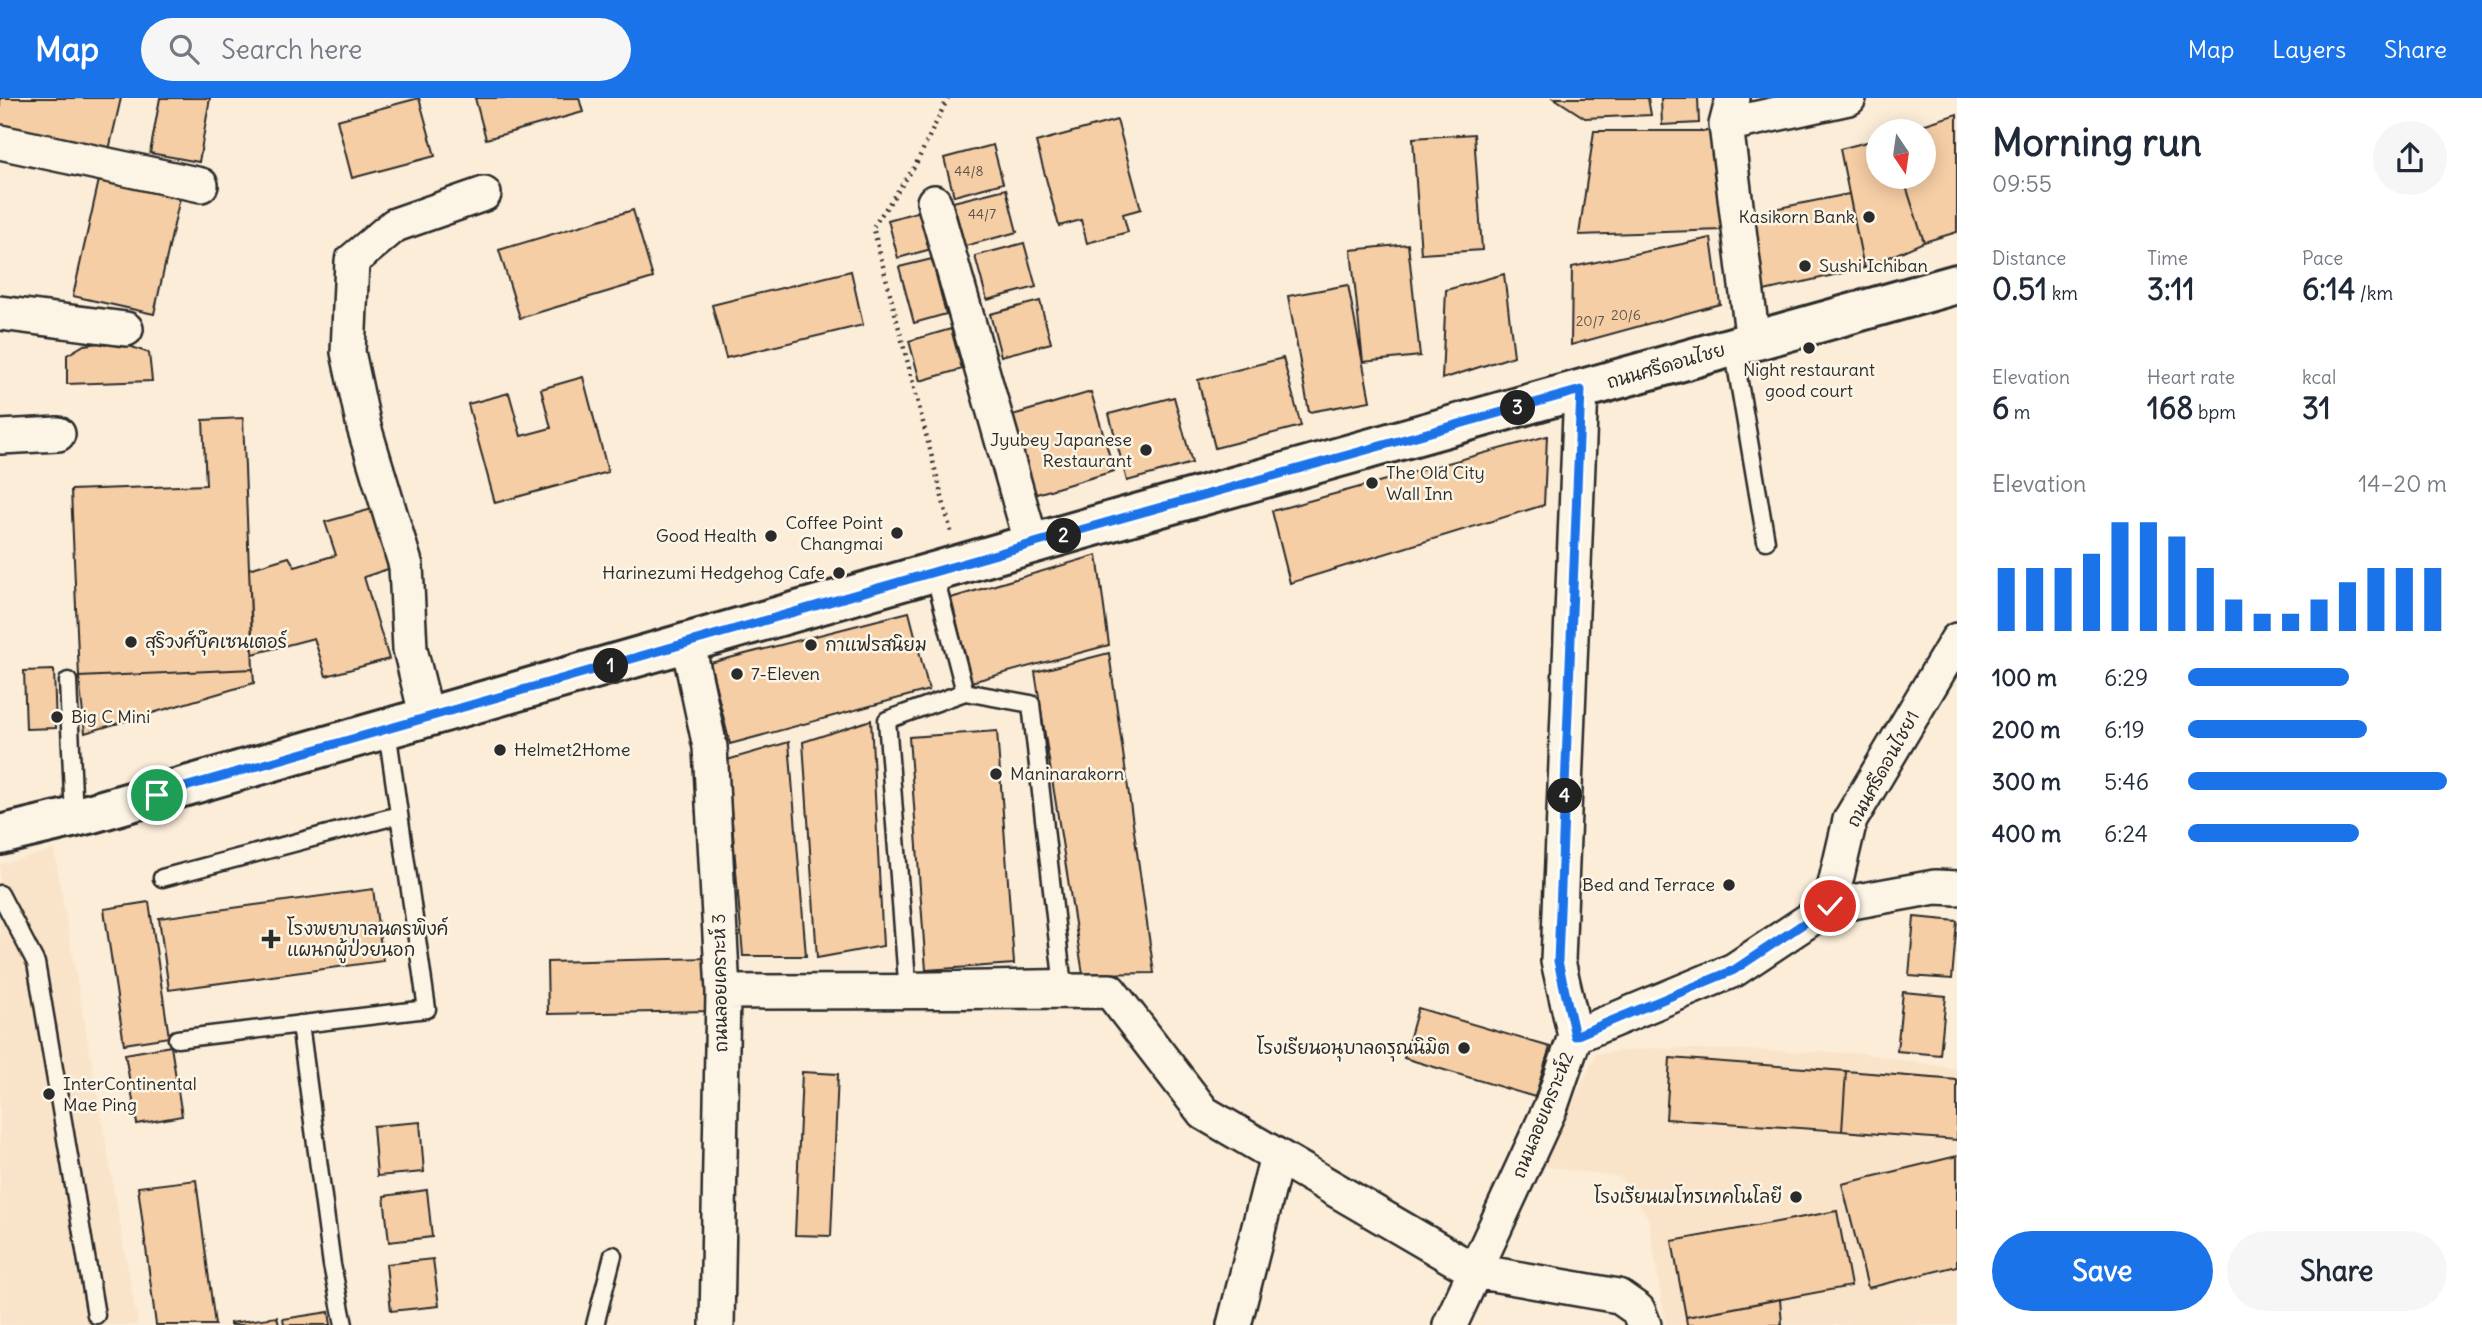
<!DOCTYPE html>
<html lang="en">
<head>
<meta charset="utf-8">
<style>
	:root { --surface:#fff; --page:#f6f6f7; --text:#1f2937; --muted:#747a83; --accent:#1a73e8 }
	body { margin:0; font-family:Delius,"Playpen Sans Thai",sans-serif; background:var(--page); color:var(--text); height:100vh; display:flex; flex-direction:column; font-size:26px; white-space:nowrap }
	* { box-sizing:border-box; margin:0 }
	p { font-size:23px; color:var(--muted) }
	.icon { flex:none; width:38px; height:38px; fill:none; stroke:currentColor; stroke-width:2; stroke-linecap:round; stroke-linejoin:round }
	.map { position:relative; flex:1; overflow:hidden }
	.sheet { display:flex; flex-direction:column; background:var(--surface); width:525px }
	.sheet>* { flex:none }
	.needle { width:46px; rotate:167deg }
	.buttons { position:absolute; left:1866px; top:21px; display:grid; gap:14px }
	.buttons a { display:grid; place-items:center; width:70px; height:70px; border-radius:50%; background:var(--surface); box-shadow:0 4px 18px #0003; font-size:35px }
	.pin { position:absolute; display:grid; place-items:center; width:60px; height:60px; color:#fff; margin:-30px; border:4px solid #fff; border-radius:50%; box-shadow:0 2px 7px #0007 }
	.km { position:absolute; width:35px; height:35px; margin:-18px; border-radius:50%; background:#222; color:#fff; font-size:19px; line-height:35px; text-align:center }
	.round { display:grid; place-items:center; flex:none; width:74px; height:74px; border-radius:37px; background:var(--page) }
	.overview { display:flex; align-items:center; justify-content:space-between; height:119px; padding:0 35px }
	h1 { font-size:38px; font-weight:800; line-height:52px }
	.metrics { display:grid; grid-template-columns:repeat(3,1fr); gap:10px; height:119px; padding:7px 35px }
	.metrics div { display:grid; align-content:center }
	.metrics b { font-size:30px; font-weight:800 }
	.metrics small { font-size:19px; font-weight:400 }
	.metrics p { font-size:19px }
	.chart { height:196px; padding:14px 35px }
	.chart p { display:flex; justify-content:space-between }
	.chart svg { width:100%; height:126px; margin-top:7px; stroke:var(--accent); stroke-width:6 }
	.button { display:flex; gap:14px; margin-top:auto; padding:14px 35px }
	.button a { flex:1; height:80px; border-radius:42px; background:var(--accent); color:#fff; font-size:28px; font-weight:800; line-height:80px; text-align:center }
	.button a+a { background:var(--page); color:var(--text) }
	ul { padding:0 35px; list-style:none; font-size:23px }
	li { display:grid; grid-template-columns:112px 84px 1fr; align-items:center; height:52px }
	li i { height:18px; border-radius:9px; background:var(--accent) }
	header { display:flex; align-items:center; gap:42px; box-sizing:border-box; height:98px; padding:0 35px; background:var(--accent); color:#fff }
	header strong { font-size:33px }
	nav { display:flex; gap:38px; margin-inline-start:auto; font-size:24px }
	.search { width:490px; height:63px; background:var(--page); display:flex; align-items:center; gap:18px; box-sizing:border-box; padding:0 24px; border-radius:38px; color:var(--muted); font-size:26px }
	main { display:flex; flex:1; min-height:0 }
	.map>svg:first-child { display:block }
	.built { fill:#fae4c9 }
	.building { fill:#f6cea5; stroke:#2b2b2b; stroke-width:2 }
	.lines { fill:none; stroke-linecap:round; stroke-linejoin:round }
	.lane-casing { stroke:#2b2b2b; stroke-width:21 }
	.street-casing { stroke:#2b2b2b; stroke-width:38 }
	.secondary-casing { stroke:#2b2b2b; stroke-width:44 }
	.path { stroke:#2b2b2b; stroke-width:4.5; stroke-dasharray:2 5; stroke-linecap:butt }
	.lane { stroke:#fcf5e5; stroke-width:16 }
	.street { stroke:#fcf5e5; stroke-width:33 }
	.secondary { stroke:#fcf5e5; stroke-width:38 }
	.route-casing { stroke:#fff; stroke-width:14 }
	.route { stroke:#1a73e8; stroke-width:9 }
	.poi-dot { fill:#2b2b2b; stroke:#fcf5e5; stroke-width:2.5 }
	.labels { text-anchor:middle; stroke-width:5; stroke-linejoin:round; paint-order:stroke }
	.number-label { font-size:14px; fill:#5e544a }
	.poi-label { font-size:18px; fill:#2b2b2b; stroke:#fcf5e5; text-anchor:start }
	.street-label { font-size:18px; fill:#2b2b2b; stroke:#fcf5e5 }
</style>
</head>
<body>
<header>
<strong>Map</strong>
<div class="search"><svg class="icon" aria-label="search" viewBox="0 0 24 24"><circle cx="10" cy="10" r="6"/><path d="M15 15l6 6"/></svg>Search here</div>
<nav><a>Map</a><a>Layers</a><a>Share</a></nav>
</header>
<main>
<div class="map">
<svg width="1957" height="1227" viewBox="0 0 1957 1227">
	<rect width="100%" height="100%" fill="#fbedd8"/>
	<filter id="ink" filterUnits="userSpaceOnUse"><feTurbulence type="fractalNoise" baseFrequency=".0143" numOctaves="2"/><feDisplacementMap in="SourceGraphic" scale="14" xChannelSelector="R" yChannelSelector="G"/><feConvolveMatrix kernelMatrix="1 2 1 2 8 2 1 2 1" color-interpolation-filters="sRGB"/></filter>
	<g filter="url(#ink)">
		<path class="built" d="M54 752 138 1227H0V766Z
			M1654 950 1861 955 1957 971V1227H1666L1648 1119 1620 1079 1542 1068 1596 956Z"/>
		<path class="building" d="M0 0H121L109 52 0 29Z
			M160 0H210L199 64 150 55Z
			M419 0 435 58 352 80 337 22Z
			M475 0H579L583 14 486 41Z
			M1554 0H1648L1651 17 1585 20Z
			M1661 0H1698L1699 25 1662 27Z
			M1957 16V134L1924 144 1903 79H1923V33H1903Z
			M1117 22 1141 111 1123 116 1128 134 1087 145 1081 122 1059 128 1036 44Z
			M1594 33H1718L1722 132 1579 137Z
			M1474 36 1482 152 1421 156 1413 40Z
			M1878 41V79H1903L1924 144 1864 170 1840 51Z
			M993 47 1003 85 954 98 944 60Z
			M99 82 180 100 154 216 73 198Z
			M1006 91 1017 134 965 148 953 104Z
			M1849 96 1864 170 1760 194 1754 115Z
			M633 112 653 180 520 220 499 152Z
			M924 112 935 150 898 160 888 122Z
			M1711 140 1720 206 1571 247 1572 169Z
			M1024 145 1036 189 987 202 975 158Z
			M1408 146 1420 258 1363 264 1351 152Z
			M932 161 946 216 914 225 899 169Z
			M851 173 863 227 726 260 712 207Z
			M1504 176 1514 258 1442 281 1446 192Z
			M1348 187 1370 303 1309 314 1288 198Z
			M1040 203 1051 245 1001 258 990 216Z
			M951 231 962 271 920 283 909 243Z
			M115 243 149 255 152 283 67 286V257L84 247Z
			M1283 260 1301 328 1215 350 1198 282Z
			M583 279 608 374 495 405 468 306 509 295 521 338 551 330 541 291Z
			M1091 294 1114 373 1023 400 999 321Z
			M1174 299 1192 365 1127 383 1109 316Z
			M243 320 253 571 79 579 71 392 206 387 203 322Z
			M1547 338 1544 407 1290 485 1272 413Z
			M383 408 403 466 364 479 389 561 326 578 314 540 253 556 249 471 289 459 295 469 336 457 325 424Z
			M1097 457 1109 547 971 584 951 500Z
			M909 514 929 592 730 646 710 565Z
			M1109 555 1154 875 1083 876 1035 574Z
			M253 571 254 585 85 635 79 579Z
			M54 572 56 630 26 631 24 573Z
			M871 622 883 848 817 860 803 644Z
			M997 633 1014 866 926 872 909 639Z
			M789 644 806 858H743L727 662Z
			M373 791 383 863 169 892 159 820Z
			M149 804 169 939 124 946 104 811Z
			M1914 819 1957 823 1952 881 1909 878Z
			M710 860V913L548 916 547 864Z
			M1903 894 1946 898 1940 957 1897 953Z
			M1418 910 1550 949 1535 999 1404 960Z
			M171 948 182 1018 137 1026 125 956Z
			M1670 960 1846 973 1842 1033 1666 1021Z
			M1846 973 1957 982V1042L1842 1033Z
			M802 974 838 976 831 1138 795 1137Z
			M420 1024 424 1074 377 1078 373 1028Z
			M1957 1058V1168L1868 1190 1842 1086Z
			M196 1082 215 1227H156L138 1089Z
			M427 1092 432 1139 389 1144 384 1098Z
			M1837 1113 1851 1188 1686 1219 1672 1143Z
			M433 1161 439 1208 391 1213 386 1166Z
			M1780 1201 1782 1227H1687L1686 1219Z
			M329 1214 331 1227H284L283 1221Z
			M277 1219 279 1227H230V1225Z"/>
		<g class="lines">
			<g class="lane-casing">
				<path id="lane" d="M1733 249 1766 443
					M934 475 965 594
					M68 583 74 720
					M965 594 1031 606 1062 880 907 883 887 622Z
					M162 780 399 717
					M0 796 36 865 96 1217
					M300 926 332 1167 344 1227
					M177 941 427 911 387 632
					M595 1227 613 1157"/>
			</g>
			<g class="street-casing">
				<path id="street" d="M1733 0 1726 27 1753 244
					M1726 27 1849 0
					M0 44 201 87
					M934 104 1032 447
					M0 215 126 231
					M0 339 58 336
					M688 546 710 649 723 894 717 1227
					M427 620 410 551 406 468 364 329 348 254 352 163 395 127 484 96
					M1830 808 1850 722 1957 542
					M723 894 1110 893 1204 1015 1475 1173 1618 1198 1638 1212 1644 1227
					M1575 938 1734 872 1830 808 1935 789 1957 790
					M1234 1227 1277 1058
					M1450 1227 1551 1008 1575 938 1558 863 1581 292"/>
			</g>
			<g class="secondary-casing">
				<path id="secondary" d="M0 737 92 715 1122 420 1957 186"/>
			</g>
			<path class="path" d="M948 0 915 68 873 129 951 434"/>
			<use href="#lane" class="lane"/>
			<use href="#street" class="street"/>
			<use href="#secondary" class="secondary"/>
		</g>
	</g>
	<g class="lines" filter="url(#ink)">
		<g class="route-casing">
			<path id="route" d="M157 697 1122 420 1581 292 1558 863 1575 938 1734 872 1830 808"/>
		</g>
		<use href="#route" class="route"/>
	</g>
	<g class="poi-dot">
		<circle cx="1869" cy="119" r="7"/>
		<circle cx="1805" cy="168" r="7"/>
		<circle cx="1809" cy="250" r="7"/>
		<circle cx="1146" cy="352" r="7"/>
		<circle cx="1372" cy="385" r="7"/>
		<circle cx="897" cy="435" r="7"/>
		<circle cx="771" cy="438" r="7"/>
		<circle cx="839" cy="475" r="7"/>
		<circle cx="131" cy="544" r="7"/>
		<circle cx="811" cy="547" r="7"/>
		<circle cx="737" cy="576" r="7"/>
		<circle cx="57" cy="619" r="7"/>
		<circle cx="500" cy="652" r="7"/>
		<circle cx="996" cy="676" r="7"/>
		<circle cx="1729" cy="787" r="7"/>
		<path d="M267.5 830.5h7v7h7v7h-7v7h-7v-7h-7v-7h7z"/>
		<circle cx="1464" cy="950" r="7"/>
		<circle cx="49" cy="996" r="7"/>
		<circle cx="1796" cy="1099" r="7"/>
	</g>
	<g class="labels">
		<g class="number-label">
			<text x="969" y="78">44/8</text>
			<text x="982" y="121">44/7</text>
			<text x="1626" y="222">20/6</text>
			<text x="1590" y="228">20/7</text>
		</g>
		<g class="poi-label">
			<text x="1855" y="125" text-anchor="end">Kasikorn Bank</text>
			<text x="1819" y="174">Sushi Ichiban</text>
			<text x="1809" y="278" text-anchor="middle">Night restaurant<tspan x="1809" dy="21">good court</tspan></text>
			<text x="1132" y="348" text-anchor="end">Jyubey Japanese<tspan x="1132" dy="21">Restaurant</tspan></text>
			<text x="1386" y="381">The Old City<tspan x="1386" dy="21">Wall Inn</tspan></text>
			<text x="883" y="431" text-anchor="end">Coffee Point<tspan x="883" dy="21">Changmai</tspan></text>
			<text x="757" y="444" text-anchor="end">Good Health</text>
			<text x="825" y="481" text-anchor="end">Harinezumi Hedgehog Cafe</text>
			<text x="145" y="550">สุริวงศ์บุ๊คเซนเตอร์</text>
			<text x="825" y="553">กาแฟรสนิยม</text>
			<text x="751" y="582">7-Eleven</text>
			<text x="71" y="625">Big C Mini</text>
			<text x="514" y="658">Helmet2Home</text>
			<text x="1010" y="682">Maninarakorn</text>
			<text x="1715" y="793" text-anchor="end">Bed and Terrace</text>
			<text x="287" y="837">โรงพยาบาลนครพิงค์<tspan x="287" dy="21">แผนกผู้ป่วยนอก</tspan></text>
			<text x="1450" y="956" text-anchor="end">โรงเรียนอนุบาลดรุณนิมิต</text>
			<text x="63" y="992">InterContinental<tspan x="63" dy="21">Mae Ping</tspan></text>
			<text x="1782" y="1105" text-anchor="end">โรงเรียนเมโทรเทคโนโลยี</text>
		</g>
		<g class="street-label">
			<text transform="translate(1666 268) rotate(-16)" y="6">ถนนศรีดอนไชย</text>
			<text transform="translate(1883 671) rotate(-61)" y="6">ถนนศรีดอนไชย1</text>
			<text transform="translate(720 885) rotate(-91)" y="6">ถนนลอยเคราะห์ 3</text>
			<text transform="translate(1543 1017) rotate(-68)" y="6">ถนนลอยเคราะห์2</text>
		</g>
	</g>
</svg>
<div class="buttons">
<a><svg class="needle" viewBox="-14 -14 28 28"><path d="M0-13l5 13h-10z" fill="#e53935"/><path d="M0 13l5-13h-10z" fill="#747a83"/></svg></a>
</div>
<div class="pin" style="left:157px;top:697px;background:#1e9e55"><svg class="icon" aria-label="arrive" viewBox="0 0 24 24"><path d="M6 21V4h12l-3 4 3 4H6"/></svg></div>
<div class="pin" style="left:1830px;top:808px;background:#d93025"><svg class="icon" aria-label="check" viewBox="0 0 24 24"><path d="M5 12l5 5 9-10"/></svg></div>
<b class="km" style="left:611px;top:568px">1</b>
<b class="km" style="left:1064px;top:438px">2</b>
<b class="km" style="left:1518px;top:310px">3</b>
<b class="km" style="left:1565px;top:698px">4</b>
</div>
<section class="sheet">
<div class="overview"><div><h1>Morning run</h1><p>09:55</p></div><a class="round"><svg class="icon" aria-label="share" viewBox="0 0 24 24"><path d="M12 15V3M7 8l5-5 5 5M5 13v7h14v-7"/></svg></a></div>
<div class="metrics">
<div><p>Distance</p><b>0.51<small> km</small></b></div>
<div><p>Time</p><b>3:11</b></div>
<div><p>Pace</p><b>6:14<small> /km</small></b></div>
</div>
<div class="metrics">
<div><p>Elevation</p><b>6<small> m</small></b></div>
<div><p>Heart rate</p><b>168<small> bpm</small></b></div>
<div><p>kcal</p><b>31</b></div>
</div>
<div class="chart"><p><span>Elevation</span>14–20 m</p>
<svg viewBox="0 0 160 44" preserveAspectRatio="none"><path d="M5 44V22M15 44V22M25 44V22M35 44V17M45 44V6M55 44V6M65 44V11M75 44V22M85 44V33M95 44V38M105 44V38M115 44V33M125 44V27M135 44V22M145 44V22M155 44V22"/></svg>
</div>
<ul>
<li><b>100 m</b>6:29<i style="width:62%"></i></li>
<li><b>200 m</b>6:19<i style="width:69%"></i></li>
<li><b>300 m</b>5:46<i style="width:100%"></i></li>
<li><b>400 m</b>6:24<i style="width:66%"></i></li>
</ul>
<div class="button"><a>Save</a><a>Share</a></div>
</section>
</main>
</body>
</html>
